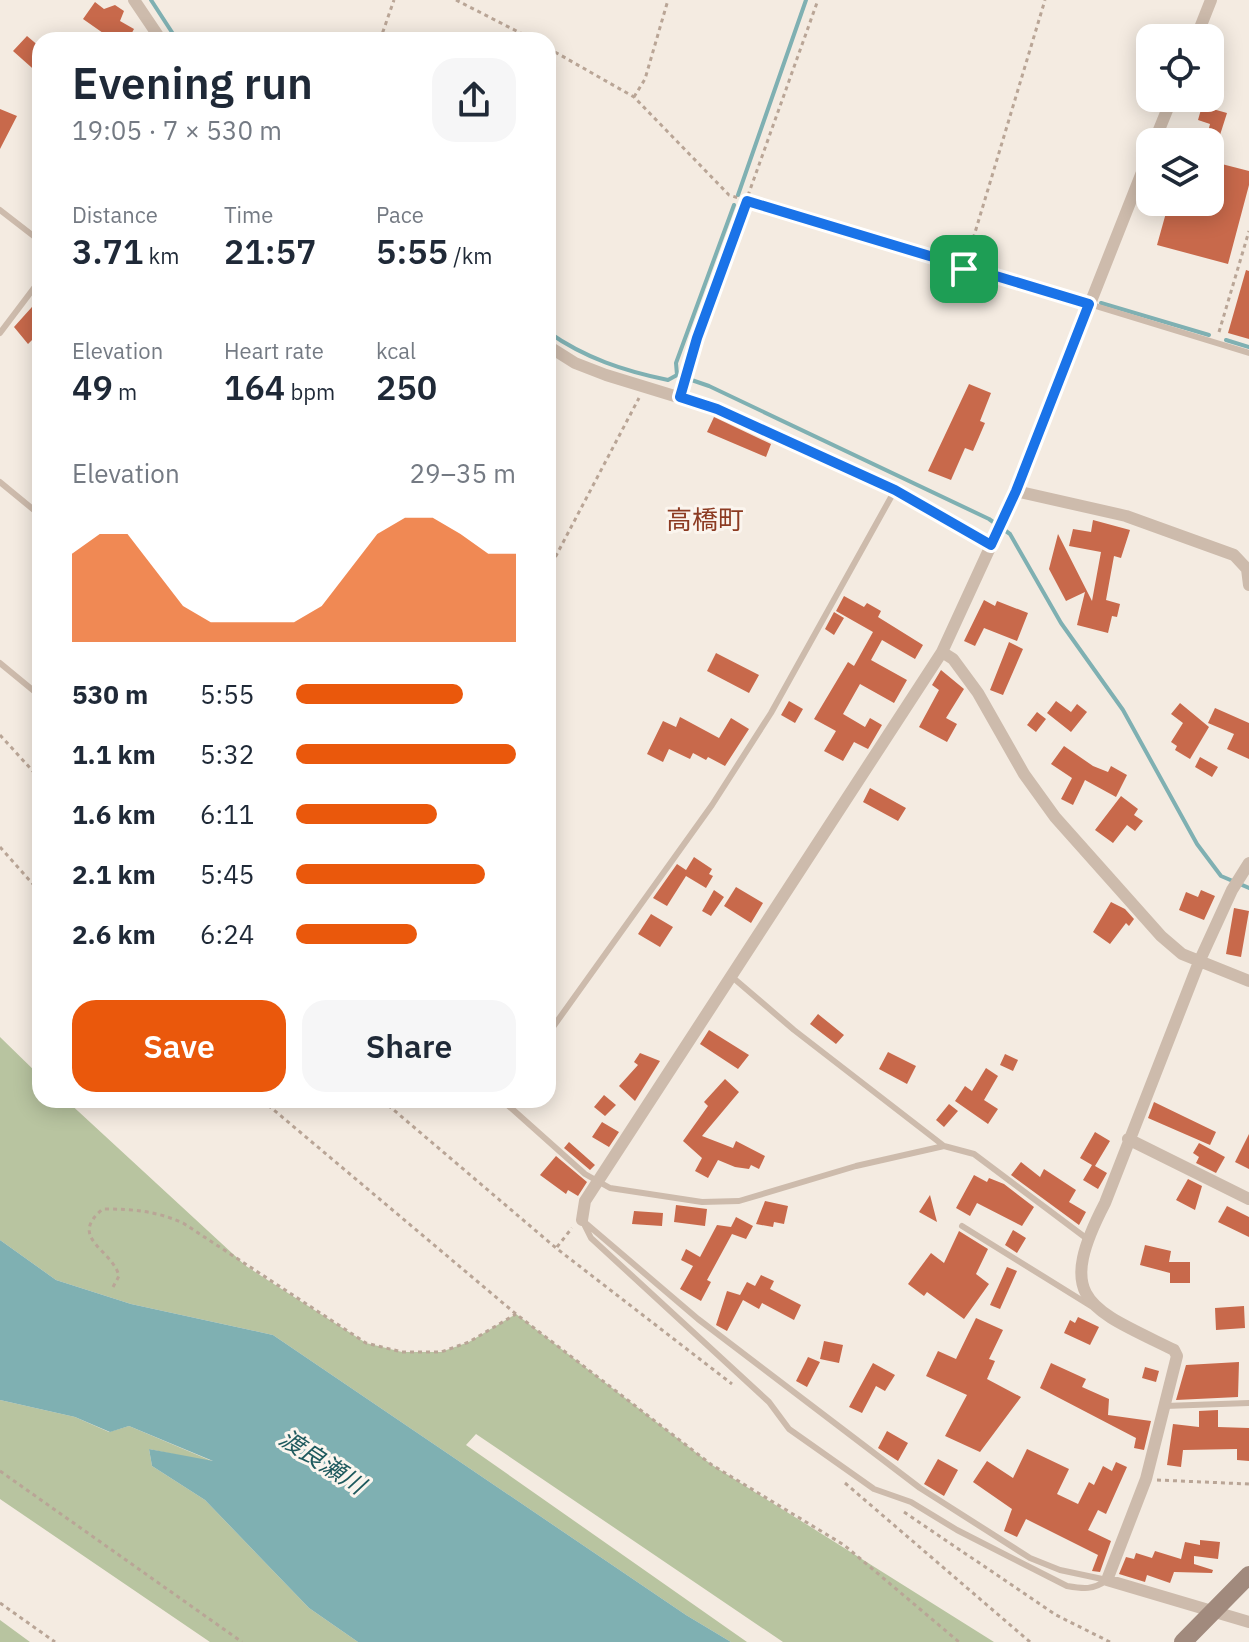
<!DOCTYPE html>
<html lang="en">
<head>
<meta charset="utf-8">
<style>
	:root { --surface:#fff; --page:#f6f6f7; --text:#1f2937; --muted:#747a83; --accent:#ea580c }
	body { margin:0; font-family:"IBM Plex Sans","Noto Sans JP",sans-serif; background:var(--page); color:var(--text); height:100vh; display:flex; flex-direction:column; font-size:30px; white-space:nowrap }
	* { box-sizing:border-box; margin:0 }
	p { font-size:26px; color:var(--muted) }
	.icon { flex:none; width:44px; height:44px; fill:none; stroke:currentColor; stroke-width:2; stroke-linecap:round; stroke-linejoin:round }
	.map { position:relative; flex:1; overflow:hidden }
	.details { position:absolute; left:32px; top:32px; width:524px; height:1076px; display:flex; flex-direction:column; background:var(--surface); border-radius:24px; box-shadow:0 4px 20px #0003 }
	.details>* { flex:none }
	.buttons { position:absolute; left:1136px; top:24px; display:grid; gap:16px }
	.buttons a { display:grid; place-items:center; width:88px; height:88px; border-radius:16px; background:var(--surface); box-shadow:0 4px 20px #0003; font-size:40px }
	.pin { position:absolute; display:grid; place-items:center; width:68px; height:68px; color:#fff; margin:-34px; border-radius:16px; box-shadow:0 4px 12px #0006 }
	.round { display:grid; place-items:center; flex:none; width:84px; height:84px; border-radius:24px; background:var(--page) }
	.headline { display:flex; align-items:center; justify-content:space-between; height:136px; padding:0 40px }
	h1 { font-size:44px; font-weight:600; line-height:60px }
	.figures { display:grid; grid-template-columns:repeat(3,1fr); gap:12px; height:136px; padding:8px 40px }
	.figures div { display:grid; align-content:center }
	.figures b { font-size:34px; font-weight:600 }
	.figures small { font-size:22px; font-weight:400 }
	.figures p { font-size:22px }
	.chart { height:224px; padding:16px 40px }
	.chart p { display:flex; justify-content:space-between }
	.chart svg { width:100%; height:144px; margin-top:8px; fill:var(--accent); opacity:.7 }
	.action { display:flex; gap:16px; margin-top:auto; padding:16px 40px }
	.action a { flex:1; height:92px; border-radius:24px; background:var(--accent); color:#fff; font-size:32px; font-weight:600; line-height:92px; text-align:center }
	.action a+a { background:var(--page); color:var(--text) }
	ul { padding:0 40px; list-style:none; font-size:26px }
	li { display:grid; grid-template-columns:128px 96px 1fr; align-items:center; height:60px }
	li i { height:20px; border-radius:10px; background:var(--accent) }
	.map>svg:first-child { display:block }
	.green { fill:#b8c4a0 }
	.water { fill:#7fb0b2 }
	.lines { fill:none; stroke-linecap:round; stroke-linejoin:round }
	.stream { stroke:#7fb0b2; stroke-width:4 }
	.building { fill:#c8694b }
	.path { stroke:#b9a596; stroke-width:3; stroke-dasharray:4 4; stroke-linecap:butt }
	.service { stroke:#cdbbac; stroke-width:6 }
	.minor { stroke:#cdbbac; stroke-width:12 }
	.secondary-bridge { stroke:#a18a7d; stroke-width:18 }
	.route-casing { stroke:#fff; stroke-width:16 }
	.route { stroke:#1a73e8; stroke-width:10 }
	.labels { text-anchor:middle; stroke-width:6; stroke-linejoin:round; paint-order:stroke }
	.water-label { font-size:24px; font-style:italic; fill:#1f5a5e; stroke:#fbf5ee }
	.quarter-label { font-size:26px; fill:#8c3b22; stroke:#fbf5ee }
</style>
</head>
<body>
<div class="map">
<svg width="1249" height="1642" viewBox="0 0 1249 1642">
	<rect width="100%" height="100%" fill="#f4ebe1"/>
	<path class="green" d="M0 1037 40 1076V1100H66L246 1266 366 1343 402 1352H441L469 1342 516 1314 712 1465 994 1642H783L476 1434 466 1445 747 1642H731L686 1615 273 1335 131 1304 56 1280 0 1240Z
		M0 1400 75 1417 109 1432 129 1426 219 1464 149 1449 152 1466 205 1500 309 1608 358 1642H210L0 1499Z
		M0 1620 30 1642H0Z"/>
	<path class="water" d="M0 1240 56 1280 131 1304 273 1335 686 1615 731 1642H358L309 1608 205 1500 152 1466 149 1449 213 1461 129 1426 110 1432 75 1417 0 1400Z"/>
	<g class="lines">
		<path class="stream" d="M151 0 177 40
			M738 195 806 0
			M757 200 960 262
			M973 266 1082 297
			M1101 303 1209 335
			M548 332C585 358 624 371 668 380L677 375 709 386 989 519 1010 534 1061 623 1123 710 1197 844 1221 876 1249 888
			M1226 340 1249 347
			M677 375 676 363 734 205"/>
	</g>
	<path class="building" d="M95 2 104 9 115 5 124 11 120 21 134 29 128 40H113L83 19Z
		M27 36 40 47V75L13 51Z
		M1202 106 1227 113 1220 135 1208 132 1210 124 1198 120Z
		M0 109 17 116 0 149Z
		M1210 161 1249 171V185L1228 264 1157 245 1169 202H1210Z
		M1246 270 1249 271V339L1228 333Z
		M40 298V332L28 344 14 327Z
		M969 384 991 393 980 421 985 423 973 451 965 448 951 480 928 471Z
		M714 417 771 444 766 457 707 432Z
		M1093 520 1130 530 1121 558 1114 556 1106 600 1120 604 1117 617 1112 616 1108 633 1077 625 1085 592 1066 601 1049 569 1058 534 1092 601 1101 552 1069 546 1073 529 1091 532Z
		M844 596 864 607 867 603 881 611 878 617 923 645 915 659 882 640 871 660 907 680 894 703 860 684 843 714 865 727 870 718 882 725 868 749 854 742 843 761 824 751 836 731 814 719 848 662 854 666 873 632 836 611Z
		M984 600 995 606 997 601 1028 613 1017 641 984 628 975 646 964 641Z
		M834 612 844 618 834 635 825 629Z
		M1009 642 1023 649 1003 695 990 690Z
		M716 653 759 675 749 693 707 671Z
		M941 670 964 689 946 718 957 724 947 742 919 727 939 690 932 685Z
		M789 701 803 709 795 723 781 715Z
		M1056 701 1071 712 1077 704 1087 712 1071 732 1047 713Z
		M1180 703 1209 727 1190 759 1175 750 1177 746 1171 742 1183 723 1171 714Z
		M1215 708 1249 723V759L1227 749 1234 734 1208 723Z
		M1037 712 1046 719 1036 732 1027 725Z
		M680 717 719 738 731 718 749 729 725 766 708 757 706 760 693 753 690 759 669 749 663 762 647 754 663 721 676 727Z
		M1064 746 1093 766 1108 772 1111 766 1127 775 1116 797 1085 780 1073 805 1061 799 1072 778 1051 764Z
		M1200 757 1218 767 1212 777 1195 767Z
		M870 788 906 808 898 821 863 802Z
		M1121 796 1138 809 1134 815 1143 821 1135 831 1127 825 1113 843 1095 830Z
		M694 857 712 869 709 874 713 876 706 888 686 876 667 906 653 898 677 864 686 870Z
		M736 887 763 903 751 923 724 906Z
		M714 890 724 897 711 916 702 911Z
		M1201 890 1215 896 1204 920 1179 910 1186 892 1198 897Z
		M1111 902 1125 909 1134 919 1129 926 1126 923 1110 944 1093 932Z
		M1234 908 1249 911 1241 957 1226 954Z
		M651 914 673 927 660 947 638 934Z
		M818 1014 844 1035 836 1044 810 1024Z
		M709 1030 749 1055 738 1069 700 1044Z
		M888 1052 916 1066 907 1084 879 1069Z
		M640 1053 660 1061 635 1101 619 1086 638 1065 634 1062Z
		M1005 1054 1018 1060 1013 1071 1000 1065Z
		M986 1068 998 1076 984 1100 998 1109 988 1124 955 1101 965 1086 972 1091Z
		M725 1079 739 1092 702 1136 733 1148 736 1141 765 1156 759 1169 751 1165 749 1169 735 1167 718 1160 708 1178 695 1171 702 1158 683 1141 708 1106 704 1102Z
		M604 1095 616 1105 605 1116 594 1107Z
		M1154 1102 1216 1132 1210 1145 1148 1118Z
		M949 1104 958 1111 944 1127 936 1120Z
		M602 1122 619 1132 609 1147 592 1137Z
		M1095 1132 1110 1141 1095 1166 1107 1173 1098 1189 1083 1180 1092 1165 1080 1158Z
		M1249 1134V1169L1235 1162Z
		M569 1142 595 1165 590 1170 564 1148Z
		M1199 1143 1225 1157 1216 1173 1196 1163 1199 1157 1193 1153Z
		M556 1156 587 1182 578 1196 568 1190 566 1194 540 1175Z
		M1021 1162 1040 1177 1044 1169 1076 1190 1069 1202 1086 1212 1079 1225 1011 1175Z
		M974 1175 987 1182 989 1178 1004 1184 1034 1207 1022 1226 977 1203 970 1216 956 1208Z
		M1188 1179 1202 1186 1195 1210 1176 1200Z
		M930 1195 937 1222 919 1212Z
		M765 1201 788 1206 784 1224 774 1222 773 1227 756 1224Z
		M676 1205 707 1209 705 1226 674 1222Z
		M1227 1206 1249 1217V1237L1218 1222Z
		M634 1211 663 1213 662 1226 632 1224Z
		M736 1217 753 1226 746 1239 732 1234 707 1280 711 1282 701 1301 680 1289 693 1266 681 1260 686 1249 700 1257 717 1225 731 1227Z
		M1013 1230 1026 1238 1017 1253 1005 1245Z
		M959 1231 988 1249 976 1274 989 1284 964 1319 927 1292 924 1296 908 1284 931 1253 944 1263Z
		M1145 1245 1171 1251 1169 1262H1190V1283H1170V1273L1140 1265Z
		M1007 1267 1017 1271 1000 1309 990 1305Z
		M761 1275 774 1281 770 1289 801 1305 794 1320 762 1303 759 1309 743 1300 727 1331 716 1325 727 1291 740 1295 747 1282 755 1286Z
		M1244 1306 1245 1328 1216 1330 1215 1308Z
		M1078 1317 1099 1327 1090 1345 1064 1333 1070 1320 1075 1323Z
		M976 1318 1003 1330 989 1359 995 1361 987 1379 1021 1397 980 1452 945 1436 967 1395 926 1376 938 1351 956 1359Z
		M824 1341 843 1345 839 1363 820 1359Z
		M808 1357 820 1362 807 1387 796 1381Z
		M1239 1362 1238 1397 1176 1400 1186 1365Z
		M873 1363 895 1375 885 1391 876 1386 862 1413 849 1407Z
		M1051 1363 1086 1379 1082 1387 1109 1399 1108 1415 1151 1421 1144 1450 1134 1448 1136 1438 1040 1388Z
		M1145 1367 1159 1371 1156 1382 1142 1378Z
		M1218 1410V1427L1249 1428V1461L1237 1460V1449L1183 1450 1181 1467 1167 1465 1173 1424 1199 1427V1411Z
		M887 1431 908 1443 898 1461 878 1448Z
		M1027 1449 1069 1469 1057 1494 1078 1504 1089 1482 1094 1485 1103 1466 1112 1471 1116 1462 1127 1467 1106 1514 1098 1510 1088 1530 1111 1541 1100 1572 1092 1571 1098 1555 1026 1519 1017 1537 1004 1531 1012 1509 973 1482 987 1461 1013 1478Z
		M938 1459 958 1470 944 1496 924 1484Z
		M1200 1540 1220 1542 1218 1559 1194 1556V1564L1213 1570 1212 1573 1174 1572 1170 1583 1147 1575 1145 1582 1119 1574 1126 1557 1134 1559 1136 1553 1152 1558 1155 1551 1181 1559 1185 1542 1200 1545Z"/>
	<g class="lines">
		<path class="path" d="M456 0 534 40
			M380 40 394 0
			M548 48 634 97 729 195 1078 301
			M634 97 645 79 668 0
			M964 269 1045 0
			M1219 332 1249 231
			M684 385 697 338 818 0
			M548 571 639 398
			M0 735 40 779
			M0 847 40 892
			M262 1100 516 1314 712 1465 844 1545 959 1642
			M382 1100 556 1248 732 1384
			M557 1247 572 1228
			M113 1287 119 1276C112 1249 67 1238 103 1209 133 1209 156 1211 183 1223L366 1343 402 1352H441L469 1342 516 1314
			M0 1471 242 1642
			M1157 1480 1249 1484
			M845 1483 1030 1642
			M904 1512 1056 1615 1110 1642
			M0 1603 55 1642"/>
		<path class="service" d="M0 210 40 241
			M1089 304 1249 353
			M0 333 40 280
			M0 482 40 515
			M0 663 40 696
			M731 976 794 1030 944 1146
			M548 1034 712 805 771 713 895 490
			M502 1100 585 1174 610 1188 702 1202 739 1201 856 1166 944 1146 974 1154 1086 1238
			M582 1220 591 1238 769 1402 789 1429 874 1489 911 1502 957 1530 1067 1586C1084 1589 1093 1590 1107 1580
			M582 1220 698 1319 920 1488 1030 1558 1060 1570 1107 1580
			M962 1226 1091 1306
			M1165 1406 1249 1403"/>
		<path class="minor" d="M134 0 161 40
			M1196 38 1211 0
			M1154 142 1172 98
			M548 346 575 363 606 375 717 409 895 490 991 545
			M1016 491 1126 516 1234 555 1247 569 1249 585
			M942 652 953 659 978 693 1024 774 1055 817 1161 936 1182 954 1249 981
			M1249 863 1232 890 1199 962 1105 1203C1054 1301 1089 1308 1174 1350L1177 1356 1146 1479 1107 1580 1249 1622
			M1128 1139 1249 1199
			M582 1220 585 1201 942 652 1016 491 1150 152"/>
		<path class="secondary-bridge" d="M1183 1642 1249 1575"/>
	</g>
	<g class="lines">
		<g class="route-casing">
			<path id="route" d="M747 201 1089 304 1016 491 991 545 895 490 717 409 680 397 697 338Z"/>
		</g>
		<use href="#route" class="route"/>
	</g>
	<g class="labels">
		<g class="water-label">
			<text transform="translate(322 1462) rotate(33)" y="8">渡良瀬川</text>
		</g>
		<g class="quarter-label">
			<text x="705" y="529">高橋町</text>
		</g>
	</g>
</svg>
<div class="buttons">
<a><svg class="icon" aria-label="locate" viewBox="0 0 24 24"><circle cx="12" cy="12" r="6"/><path d="M12 2v4M12 18v4M2 12h4M18 12h4"/></svg></a>
<a><svg class="icon" aria-label="layers" viewBox="0 0 24 24"><path d="M12 4l9 5-9 5-9-5zM3 14l9 5 9-5"/></svg></a>
</div>
<div class="pin" style="left:964px;top:269px;background:#1e9e55"><svg class="icon" aria-label="arrive" viewBox="0 0 24 24"><path d="M6 21V4h12l-3 4 3 4H6"/></svg></div>
<section class="details">
<div class="headline"><div><h1>Evening run</h1><p>19:05 · 7 × 530 m</p></div><a class="round"><svg class="icon" aria-label="share" viewBox="0 0 24 24"><path d="M12 15V3M7 8l5-5 5 5M5 13v7h14v-7"/></svg></a></div>
<div class="figures">
<div><p>Distance</p><b>3.71<small> km</small></b></div>
<div><p>Time</p><b>21:57</b></div>
<div><p>Pace</p><b>5:55<small> /km</small></b></div>
</div>
<div class="figures">
<div><p>Elevation</p><b>49<small> m</small></b></div>
<div><p>Heart rate</p><b>164<small> bpm</small></b></div>
<div><p>kcal</p><b>250</b></div>
</div>
<div class="chart"><p><span>Elevation</span>29–35 m</p>
<svg viewBox="0 0 160 44" preserveAspectRatio="none"><path d="M0 44V17L10 11L20 11L30 22L40 33L50 38L60 38L70 38L80 38L90 33L100 22L110 11L120 6L130 6L140 11L150 17L160 17V44z"/></svg>
</div>
<ul>
<li><b>530 m</b>5:55<i style="width:76%"></i></li>
<li><b>1.1 km</b>5:32<i style="width:100%"></i></li>
<li><b>1.6 km</b>6:11<i style="width:64%"></i></li>
<li><b>2.1 km</b>5:45<i style="width:86%"></i></li>
<li><b>2.6 km</b>6:24<i style="width:55%"></i></li>
</ul>
<div class="action"><a>Save</a><a>Share</a></div>
</section>
</div>
</body>
</html>
